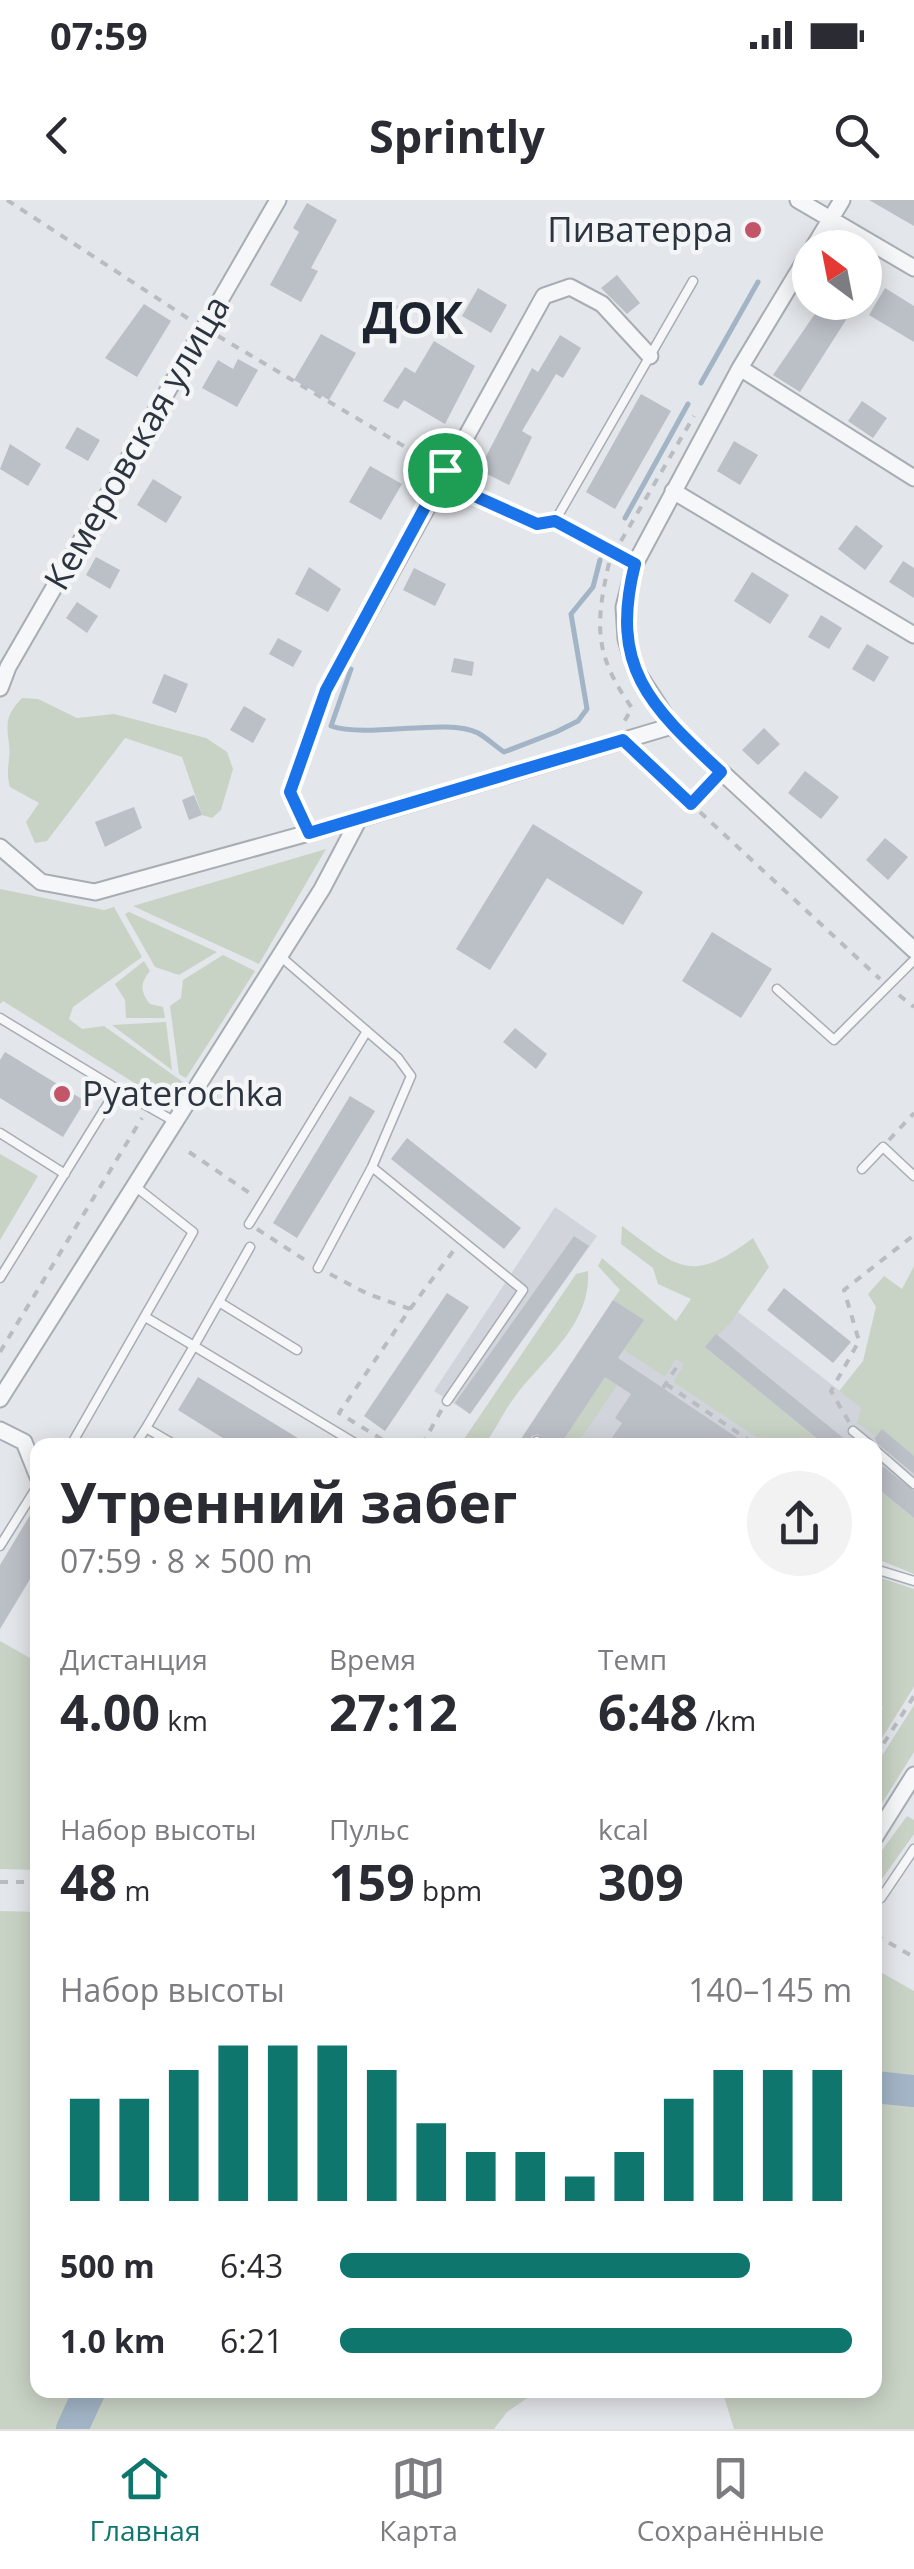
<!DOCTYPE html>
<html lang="ru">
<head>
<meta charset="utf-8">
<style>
	:root { --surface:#fff; --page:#f2f2f3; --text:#2b2b33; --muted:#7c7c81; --line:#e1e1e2; --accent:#0f766e }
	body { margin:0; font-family:"Open Sans",sans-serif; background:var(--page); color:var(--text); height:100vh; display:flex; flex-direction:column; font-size:38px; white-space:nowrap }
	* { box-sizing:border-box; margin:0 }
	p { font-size:32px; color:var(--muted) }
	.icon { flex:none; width:55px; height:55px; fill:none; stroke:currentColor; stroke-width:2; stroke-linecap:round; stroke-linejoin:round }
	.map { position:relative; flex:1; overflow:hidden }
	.side { position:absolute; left:30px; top:1238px; width:852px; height:960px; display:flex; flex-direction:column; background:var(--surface); border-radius:20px; box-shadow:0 5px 25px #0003 }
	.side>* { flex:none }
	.needle { width:65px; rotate:328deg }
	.controls { position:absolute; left:792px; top:30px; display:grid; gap:20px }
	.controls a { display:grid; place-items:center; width:90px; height:90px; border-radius:50%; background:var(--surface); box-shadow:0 5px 25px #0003; font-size:50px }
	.pin { position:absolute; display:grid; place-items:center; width:85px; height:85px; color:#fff; margin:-42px; border:5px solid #fff; border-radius:50%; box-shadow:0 2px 10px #0007 }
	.round { display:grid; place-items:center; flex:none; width:105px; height:105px; border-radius:52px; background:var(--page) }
	.head { display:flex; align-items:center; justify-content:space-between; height:170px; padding:0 30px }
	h1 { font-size:55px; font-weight:700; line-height:75px }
	.stats { display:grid; grid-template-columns:repeat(3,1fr); gap:15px; height:170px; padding:10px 30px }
	.stats div { display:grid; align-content:center }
	.stats b { font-size:50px; font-weight:700 }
	.stats small { font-size:28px; font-weight:400 }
	.stats p { font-size:28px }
	.chart { height:280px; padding:20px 30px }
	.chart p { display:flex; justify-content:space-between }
	.chart svg { width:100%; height:180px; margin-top:10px; stroke:var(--accent); stroke-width:6 }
	ul { padding:0 30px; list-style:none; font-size:32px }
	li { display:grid; grid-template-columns:160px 120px 1fr; align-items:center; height:75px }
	li i { height:25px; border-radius:12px; background:var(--accent) }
	.status { display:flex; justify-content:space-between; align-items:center; height:70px; padding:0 50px; background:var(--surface); direction:ltr }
	.status svg { height:28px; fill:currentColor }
	header { display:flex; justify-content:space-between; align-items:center; height:130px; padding:0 30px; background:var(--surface); font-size:45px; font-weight:700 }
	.menu { display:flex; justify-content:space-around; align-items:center; height:140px; border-top:2px solid var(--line); background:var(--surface); font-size:28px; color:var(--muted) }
	.menu a { display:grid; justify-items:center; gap:5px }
	.menu .current { color:var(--accent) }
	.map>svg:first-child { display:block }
	.built { fill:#d1d5db }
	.green { fill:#c9d3c5 }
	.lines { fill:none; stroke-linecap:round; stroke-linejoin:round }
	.stream { stroke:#a2b4c6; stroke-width:5 }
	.river { stroke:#a2b4c6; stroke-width:32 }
	.building { fill:#bbbfc6 }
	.lane-casing { stroke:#a8adb4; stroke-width:11 }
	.street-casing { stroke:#a8adb4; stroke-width:19 }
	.path { stroke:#b9bcc1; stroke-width:4; stroke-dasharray:8 8; stroke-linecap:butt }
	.lane { stroke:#f5f7f8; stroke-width:8 }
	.street { stroke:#f5f7f8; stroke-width:15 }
	.route-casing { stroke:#fff; stroke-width:20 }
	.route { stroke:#1a73e8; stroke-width:12 }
	.poi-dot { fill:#c25568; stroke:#f3f5f7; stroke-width:4 }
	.labels { text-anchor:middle; stroke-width:9; stroke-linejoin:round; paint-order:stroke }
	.poi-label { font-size:35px; fill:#2c3440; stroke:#f3f5f7; text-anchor:end }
	.street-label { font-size:35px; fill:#2c3440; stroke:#f3f5f7 }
	.district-label { font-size:45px; font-weight:bold; fill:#1e2531; stroke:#f3f5f7 }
</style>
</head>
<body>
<div class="status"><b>07:59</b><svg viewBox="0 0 49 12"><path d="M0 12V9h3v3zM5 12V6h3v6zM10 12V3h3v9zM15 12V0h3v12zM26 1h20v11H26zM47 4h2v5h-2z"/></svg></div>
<header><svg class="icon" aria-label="back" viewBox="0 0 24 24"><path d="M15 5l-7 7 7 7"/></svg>Sprintly<svg class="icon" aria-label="search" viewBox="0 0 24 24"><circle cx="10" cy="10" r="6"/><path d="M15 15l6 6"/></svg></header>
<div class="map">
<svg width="914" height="2229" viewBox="0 0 914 2229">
	<rect width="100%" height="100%" fill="#e3e6ea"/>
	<path class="built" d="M555 1007 597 1036 470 1214 434 1191Z
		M620 1090 801 1245H517Z
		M738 1112 862 1208 914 1256V1318L875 1286V1245H825L705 1147Z"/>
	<path class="green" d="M22 498 38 499 77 518 114 514 206 538 227 552 233 569 221 610 212 618 202 615 182 557 125 538 47 641 35 643 26 622 39 603 10 587C5 570 11 560 9 544 6 522 6 515 22 498Z
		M326 649 259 764 133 706Z
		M0 689 104 710 114 707 142 757 73 807 69 819 82 829 104 826 183 882 165 902 3 801 0 804Z
		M129 712 217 752 179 775 155 767 125 714Z
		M223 755 255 771 186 878 179 874 170 806 181 798 183 780Z
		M144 761 150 771C140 783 140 791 150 804L163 807 165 818H126L125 800 115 784Z
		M166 822 172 870 112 825 165 822Z
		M0 954 38 976 0 1040Z
		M622 1026C679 1068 690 1085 753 1038L769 1067 729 1125 705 1147 825 1245H768L673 1182 684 1164 676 1159 665 1177 624 1150 643 1120 613 1100 620 1090 598 1066 602 1058 676 1121 691 1099 658 1084 653 1068 621 1044Z
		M914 1066V1256L882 1230 876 1236 857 1223 861 1208 839 1191 863 1161 876 1107 868 1094 884 1076 902 1089Z
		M588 1071C591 1126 543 1158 514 1198 503 1212 496 1230 484 1245H460L576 1074Z
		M605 1177 617 1185 583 1236 570 1245 561 1243Z
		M875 1286 914 1318V1374L875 1358Z
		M875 1376 914 1389V1487L875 1549V1521L883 1508 875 1502Z
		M0 1441 37 1462V1670L0 1669Z
		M914 1505V1552L879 1608 875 1567Z
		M907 1616 914 1620V1634L879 1683 875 1660Z
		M0 1711 37 1712 38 2190H539L507 2212 494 2229H0Z
		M875 1769 914 1791V2229H734L722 2190H875Z"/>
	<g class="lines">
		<path class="stream" d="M701 183 758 82
			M625 318 688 204
			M351 469 331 526C369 539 447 517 478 533 487 538 495 546 504 552L556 532 578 521 587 509 571 414 593 387 600 360"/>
		<path class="river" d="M875 1887 914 1891
			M72 2229 90 2190"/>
	</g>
	<path class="building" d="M869 0H914V26Z
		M307 3 337 20 311 68 318 71 301 102 270 85 299 32 293 28Z
		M617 75 640 103 627 114 601 88Z
		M478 88 507 105 491 133 462 116Z
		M885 88 914 106V142L869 115Z
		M389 101 404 110 390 132 375 123Z
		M823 102H842L853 109 800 192 773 175Z
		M144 104 171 121 137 177 105 158Z
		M321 134 356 153 329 200 294 180Z
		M560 135 581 148 563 178 556 174 522 231 532 237 509 285 479 270 532 168 538 172Z
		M434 141 475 166 445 224 404 200 398 209 383 201 405 167 415 173Z
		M238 159 258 170 237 207 202 188 218 160 233 169Z
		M641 194 671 211 615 309 586 292Z
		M862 201 887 218 873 238 848 221Z
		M77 227 100 240 88 261 65 248Z
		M734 241 758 255 740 285 717 271Z
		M10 244 41 264 28 286 0 269Z
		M370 266 402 284 381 320 349 302Z
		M153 279 182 297 166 323 137 305Z
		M856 325 883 346 865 370 838 349Z
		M96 357 120 370 110 389 86 375Z
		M903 361 914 368V398L889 382Z
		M309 367 341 389 328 412 295 394Z
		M414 368 446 384 435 406 403 390Z
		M752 372 789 395 770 424 734 401Z
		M77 402 98 416 87 433 66 418Z
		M821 415 842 428 829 449 808 437Z
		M278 438 302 451 293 467 269 454Z
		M867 444 889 457 874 482 852 469Z
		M454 458 474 462 472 476 451 472Z
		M164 474 188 484 176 513 152 503Z
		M244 506 266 519 253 543 230 530Z
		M764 528 780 544 758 565 742 550Z
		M805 571 839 597 821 619 788 593Z
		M194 595 202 615 189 620 182 600Z
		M134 607 142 628 105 647 95 622Z
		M533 624 643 692 623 725 547 678 490 770 456 749Z
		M885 638 908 657 888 680 866 660Z
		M712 732 772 769 741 818 682 781Z
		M515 828 547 854 536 869 503 842Z
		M5 852 85 901 63 937 0 898V860Z
		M350 896 375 911 297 1038 273 1023Z
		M407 938 521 1028 504 1049 391 959Z
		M574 1036 589 1046 470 1214 455 1203Z
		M784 1088 851 1142 833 1163 767 1110Z
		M447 1093 469 1107 385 1231 364 1216Z
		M613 1100 644 1120 618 1158 748 1245H607L622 1223 615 1218 631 1194 605 1177 560 1245H551L538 1234 531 1236V1245H517Z
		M716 1134 783 1189 852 1245H825L705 1147Z
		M198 1177 288 1232 309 1245H234L178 1210Z
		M882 1229 914 1256V1274L877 1243 875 1238Z
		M875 1260 914 1291V1318L875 1286Z
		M38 1302V1366L0 1429V1365Z"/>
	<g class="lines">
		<g class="lane-casing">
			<path id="lane" d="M635 364 555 321 693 81
				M691 604 721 572
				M280 756 398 858 411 876 372 967 523 1090 447 1201
				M777 789 834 840 914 760
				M0 818 117 889
				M0 933 65 974
				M862 969 883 947 914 976
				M249 1024 367 831
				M250 1047 194 1146 358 1245
				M318 1068 372 967
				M0 1078 117 889 172 920
				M219 1102 297 1150
				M147 1118 194 1146 146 1228 175 1245
				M853 1231 870 1245
				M537 1241 544 1245
				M71 1245 193 1032 136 987
				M135 1245 146 1228
				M875 1250 914 1284
				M0 1346 38 1285
				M875 1369 914 1381
				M875 1694 881 1698 914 1649"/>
		</g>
		<g class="street-casing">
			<path id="street" d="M798 0 914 68
				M813 48 842 0
				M810 52 740 168 635 364 624 407 626 439 635 469 672 526 914 750
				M740 168 914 278
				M673 291 914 435
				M0 488 8 467 278 0
				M309 633 290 592 326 490 544 96 570 87 602 104 650 156
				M0 647 41 682 95 692 359 619
				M0 1199 322 689 359 619 672 526
				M0 1230 24 1242 38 1277
				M875 1637 914 1575"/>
		</g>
		<path class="path" d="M7 0 189 119
			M218 136 434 264
			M458 288 537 324 545 323
			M621 341 694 216
			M609 363C595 425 594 455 632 508L624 522
			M632 553 682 596
			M700 612 880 779
			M899 795 914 807
			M889 940 914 913
			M189 952 251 994
			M257 1029 308 1062
			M330 1074 368 1094 410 1109 339 1213 391 1245
			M410 1109 454 1050
			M0 1152 142 918
			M666 1184 756 1245
			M663 1188 678 1165
			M849 1222 831 1191 859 1141 844 1090 914 1035
			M422 1245 442 1209
			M875 1557 914 1496
			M0 1682H38
			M875 1735 914 1757"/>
		<use href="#lane" class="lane"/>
		<use href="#street" class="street"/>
	</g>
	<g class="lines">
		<g class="route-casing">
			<path id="route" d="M445 270 459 289 537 324 555 321 635 364C609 467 649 505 721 572L691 604 623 540 309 633 290 592 326 490Z"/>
		</g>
		<use href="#route" class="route"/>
	</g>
	<g class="poi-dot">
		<circle cx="753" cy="30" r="10"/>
		<circle cx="62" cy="894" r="10"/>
	</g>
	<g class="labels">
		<g class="poi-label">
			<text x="733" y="42">Пиватерра</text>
			<text x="82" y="906" text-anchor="start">Pyaterochka</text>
		</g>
		<g class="street-label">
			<text transform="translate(137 243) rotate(-60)" y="12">Кемеровская улица</text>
		</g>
		<g class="district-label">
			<text x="413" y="134">ДОК</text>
		</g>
	</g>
</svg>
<div class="controls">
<a><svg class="needle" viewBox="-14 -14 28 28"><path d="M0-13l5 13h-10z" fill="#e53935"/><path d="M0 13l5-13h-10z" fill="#7c7c81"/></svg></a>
</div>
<div class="pin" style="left:445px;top:270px;background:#1e9e55"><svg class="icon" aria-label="arrive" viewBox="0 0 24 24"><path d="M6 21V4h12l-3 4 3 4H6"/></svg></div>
<section class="side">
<div class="head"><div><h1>Утренний забег</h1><p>07:59 · 8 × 500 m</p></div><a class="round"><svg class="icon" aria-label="share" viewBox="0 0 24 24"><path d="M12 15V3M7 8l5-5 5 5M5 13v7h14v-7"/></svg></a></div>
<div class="stats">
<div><p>Дистанция</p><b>4.00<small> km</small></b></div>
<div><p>Время</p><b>27:12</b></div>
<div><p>Темп</p><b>6:48<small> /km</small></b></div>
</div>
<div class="stats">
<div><p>Набор высоты</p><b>48<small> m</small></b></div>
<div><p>Пульс</p><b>159<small> bpm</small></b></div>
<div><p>kcal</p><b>309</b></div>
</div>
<div class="chart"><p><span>Набор высоты</span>140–145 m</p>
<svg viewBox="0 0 160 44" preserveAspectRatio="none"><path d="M5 44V19M15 44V19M25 44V12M35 44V6M45 44V6M55 44V6M65 44V12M75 44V25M85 44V32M95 44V32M105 44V38M115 44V32M125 44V19M135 44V12M145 44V12M155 44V12"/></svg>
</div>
<ul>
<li><b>500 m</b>6:43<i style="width:80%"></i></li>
<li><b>1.0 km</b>6:21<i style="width:100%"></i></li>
</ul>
</section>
</div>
<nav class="menu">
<a class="current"><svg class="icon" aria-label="home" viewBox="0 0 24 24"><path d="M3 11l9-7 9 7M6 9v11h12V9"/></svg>Главная</a>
<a><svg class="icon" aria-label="map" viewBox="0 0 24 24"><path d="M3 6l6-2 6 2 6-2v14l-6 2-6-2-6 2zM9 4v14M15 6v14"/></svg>Карта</a>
<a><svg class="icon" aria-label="saved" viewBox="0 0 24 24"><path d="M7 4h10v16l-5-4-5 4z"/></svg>Сохранённые</a>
</nav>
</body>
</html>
